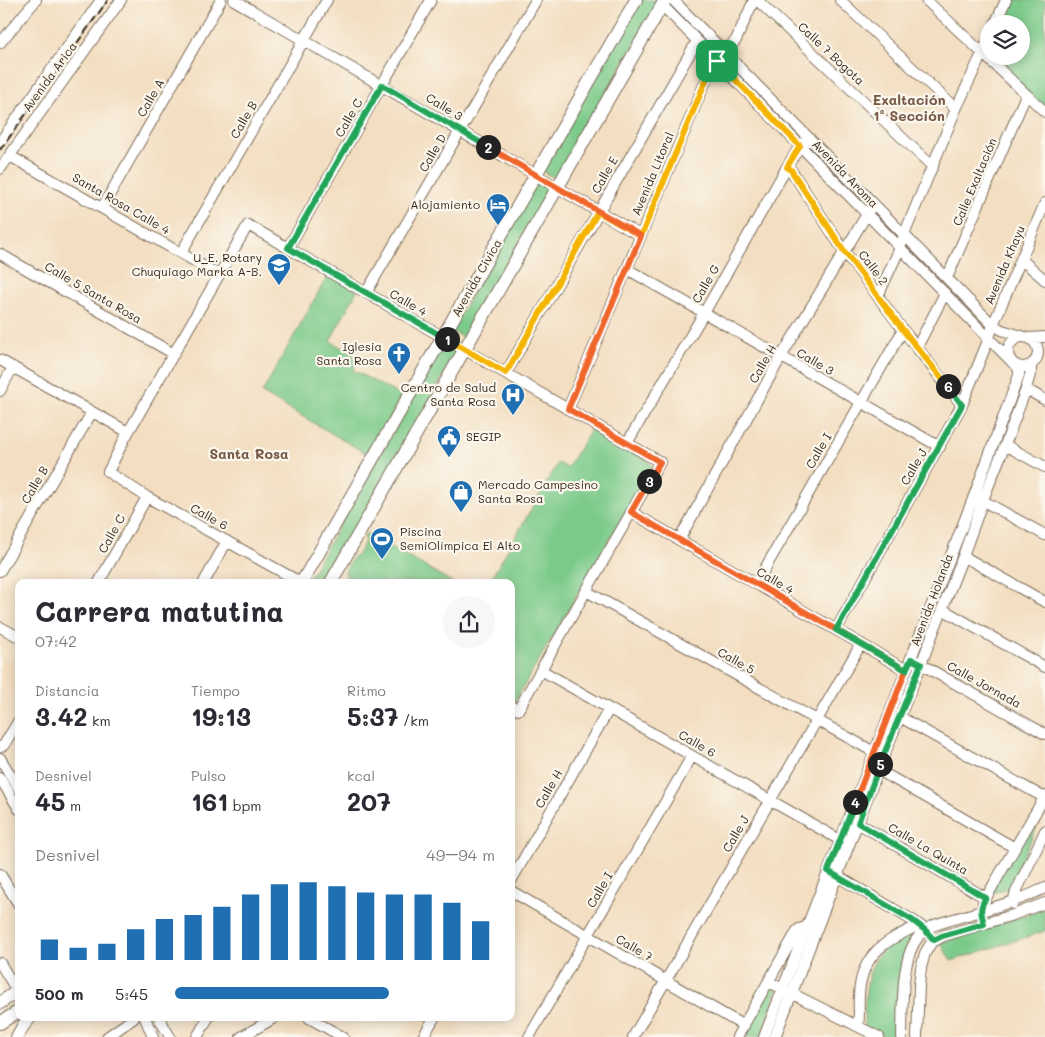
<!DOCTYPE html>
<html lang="es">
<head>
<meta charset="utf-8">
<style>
	:root { --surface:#fff; --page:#f7f7f7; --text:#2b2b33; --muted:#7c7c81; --accent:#1f6fb2 }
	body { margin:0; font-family:Mali,sans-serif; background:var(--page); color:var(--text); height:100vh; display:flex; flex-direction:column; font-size:19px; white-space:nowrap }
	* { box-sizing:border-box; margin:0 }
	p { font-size:16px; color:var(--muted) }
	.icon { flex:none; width:28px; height:28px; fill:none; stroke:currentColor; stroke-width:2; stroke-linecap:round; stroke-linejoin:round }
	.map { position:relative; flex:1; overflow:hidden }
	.sheet { position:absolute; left:15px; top:579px; width:500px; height:442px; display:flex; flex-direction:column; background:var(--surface); border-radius:10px; box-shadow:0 2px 12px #0003 }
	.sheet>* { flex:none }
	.controls { position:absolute; left:980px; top:15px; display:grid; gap:10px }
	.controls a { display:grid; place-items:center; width:50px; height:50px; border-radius:50%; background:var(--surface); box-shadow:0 2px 12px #0003; font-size:25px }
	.pin { position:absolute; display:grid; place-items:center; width:42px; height:42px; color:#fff; margin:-21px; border-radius:10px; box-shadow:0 2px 8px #0006 }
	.km { position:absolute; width:25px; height:25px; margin:-12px; border-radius:50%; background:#222; color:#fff; font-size:14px; line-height:25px; text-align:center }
	.round { display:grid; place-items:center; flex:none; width:52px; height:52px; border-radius:26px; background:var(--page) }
	.headline { display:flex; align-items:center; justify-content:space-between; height:85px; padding:0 20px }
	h1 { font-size:28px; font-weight:800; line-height:38px }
	.figures { display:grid; grid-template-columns:repeat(3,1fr); gap:8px; height:85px; padding:5px 20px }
	.figures div { display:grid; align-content:center }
	.figures b { font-size:25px; font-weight:800 }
	.figures small { font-size:14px; font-weight:400 }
	.figures p { font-size:14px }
	.chart { height:140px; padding:10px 20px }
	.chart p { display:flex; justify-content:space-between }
	.chart svg { width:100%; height:90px; margin-top:5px; stroke:var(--accent); stroke-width:6 }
	ul { padding:0 20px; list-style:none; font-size:16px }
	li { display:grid; grid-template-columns:80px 60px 1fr; align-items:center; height:38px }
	li i { height:12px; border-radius:6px; background:var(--accent) }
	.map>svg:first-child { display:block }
	.green { fill:#7cca8a; stroke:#5c7a54 }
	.sand { fill:#eeda9e; stroke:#94825e }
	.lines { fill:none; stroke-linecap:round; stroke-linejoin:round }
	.minor-casing { stroke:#7b6957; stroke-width:12 }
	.major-casing { stroke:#7b6957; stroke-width:14 }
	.minor { stroke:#fff; stroke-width:10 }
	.major { stroke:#fff; stroke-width:12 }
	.rail { stroke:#3b2a1e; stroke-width:2; stroke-dasharray:8 4; stroke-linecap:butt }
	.split-1-casing { stroke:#fff; stroke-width:10 }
	.split-2-casing { stroke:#fff; stroke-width:10 }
	.split-3-casing { stroke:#fff; stroke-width:10 }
	.split-4-casing { stroke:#fff; stroke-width:10 }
	.split-5-casing { stroke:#fff; stroke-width:10 }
	.split-6-casing { stroke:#fff; stroke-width:10 }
	.split-7-casing { stroke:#fff; stroke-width:10 }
	.split-1 { stroke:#f5b400; stroke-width:6 }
	.split-2 { stroke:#22a559; stroke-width:6 }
	.split-3 { stroke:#f0652b; stroke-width:6 }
	.split-4 { stroke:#f0652b; stroke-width:6 }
	.split-5 { stroke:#22a559; stroke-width:6 }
	.split-6 { stroke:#22a559; stroke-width:6 }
	.split-7 { stroke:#f5b400; stroke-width:6 }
	.labels { text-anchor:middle; stroke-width:4.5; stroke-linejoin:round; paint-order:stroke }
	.street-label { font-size:12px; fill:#3b2a1e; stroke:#fbf7ec }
	.poi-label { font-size:12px; fill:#3b2a1e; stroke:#fbf7ec; text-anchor:end }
	.neighbourhood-label { font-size:14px; font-weight:bold; fill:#775847; stroke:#fbf7ec }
</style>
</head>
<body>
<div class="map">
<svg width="1045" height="1037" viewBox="0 0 1045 1037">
	<rect width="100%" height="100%" fill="#fbf7ec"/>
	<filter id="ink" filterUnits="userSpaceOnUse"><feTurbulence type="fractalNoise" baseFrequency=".02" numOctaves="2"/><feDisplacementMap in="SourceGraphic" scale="10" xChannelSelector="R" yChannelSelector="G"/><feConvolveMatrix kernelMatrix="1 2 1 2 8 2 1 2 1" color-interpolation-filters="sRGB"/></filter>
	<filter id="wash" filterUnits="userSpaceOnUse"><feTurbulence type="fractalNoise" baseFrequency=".0096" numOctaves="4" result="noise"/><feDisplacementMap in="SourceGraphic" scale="20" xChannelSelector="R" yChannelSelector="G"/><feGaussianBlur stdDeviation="1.12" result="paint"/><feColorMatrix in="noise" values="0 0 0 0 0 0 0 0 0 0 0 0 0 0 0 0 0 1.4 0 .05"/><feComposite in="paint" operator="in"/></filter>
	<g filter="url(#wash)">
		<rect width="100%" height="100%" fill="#f3dec1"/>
		<path class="green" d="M641 0H660L556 179 542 171Z
			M1009 0H1045V109L989 56H1021V24H1000Z
			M537 180 550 187 465 338 451 331Z
			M328 275 357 291 330 341 359 358 353 370 403 397 369 455 262 393Z
			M444 344 457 352 325 582H318L309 578Z
			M592 428 648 461 652 467 515 701 511 699V582H489L558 463 567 468Z
			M367 533 377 539 452 582H348L345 571 353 557 357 556 365 542 364 536Z
			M1045 801V809L1009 888 989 894Z
			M1045 908V931L951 961 941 943 1030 914Z
			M911 934H913L902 962 898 991 896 1037H887L864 1027C866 996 863 961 893 942 898 939 905 937 911 934Z
			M770 986 778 988 762 1037H742Z"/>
		<path class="sand" d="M19 998V1006L0 1018V1010Z"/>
	</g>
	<g filter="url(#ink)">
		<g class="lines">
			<g class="minor-casing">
				<path id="minor" d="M234 0 641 236
					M673 0 993 325 1002 330 1025 337
					M757 0 933 167
					M840 0 956 109
					M926 0 1045 112
					M662 5 1011 361
					M995 24 1006 0
					M0 43 36 0
					M0 142 101 0
					M10 156 219 275
					M787 167 791 170 844 251 903 330 962 405
					M0 169 121 0
					M102 208 221 0
					M288 248 431 0
					M181 253 327 0
					M0 254 174 354
					M1021 259 1045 280
					M627 269 940 447
					M947 278 1026 95
					M366 293 536 0
					M878 296 900 248 904 235 956 109 989 39
					M1008 352a15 15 0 1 1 30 0a15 15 0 1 1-30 0Z
					M1029 338 1045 337
					M917 347 945 293
					M0 360 128 432
					M506 373 697 41
					M1026 389 1045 400
					M0 391 13 367
					M568 409 712 66 736 40 754 0
					M627 443 704 313 787 167 800 146 805 142
					M1005 445 1045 467
					M978 498 1045 535
					M631 512 906 670
					M679 540 781 357 870 209
					M963 556 1045 602
					M0 571 92 412
					M99 582 147 497
					M204 582 227 541
					M300 582 147 497 108 472 125 438 248 225 660 462 518 710 511 706
					M756 584 903 330
					M586 591 874 752
					M942 609 1045 667
					M0 627 19 637
					M836 630 962 405 989 338 993 325 1045 203
					M915 661 1045 734
					M541 670 840 840
					M900 717 1045 798
					M0 747 4 745 19 720
					M0 758 19 789
					M873 767 1015 848
					M0 778 19 809
					M858 823 986 898
					M0 874 19 905
					M834 874 912 920 922 927
					M511 881 609 709
					M511 891 744 1026
					M983 903 1045 796
					M1013 904 1015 894 1045 831
					M0 963 17 991
					M769 982 879 1037
					M145 1018 153 1037
					M159 1018 170 1037
					M309 1018 343 1037
					M858 1026C860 1016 858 1005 859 995 861 953 886 941 919 925
					M107 1037 134 1018
					M197 1037 208 1018
					M241 1037 274 1018
					M423 1037 434 1018
					M529 1037 692 756
					M633 1037 861 644
					M737 1037 797 931 799 929 806 927
					M764 1037 974 496 1019 375V371L1017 366
					M775 1037 878 770 921 664 963 556 983 500 1005 445 1026 389 1031 371V365
					M902 1037C903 1009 900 958 919 936 928 925 941 923 954 919 973 913 994 908 1013 901 1024 898 1034 893 1045 888
					M917 1037 919 985 921 968 925 953 931 943 943 936 1013 915 1045 903"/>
			</g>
			<g class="major-casing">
				<path id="major" d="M302 582 636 0
					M331 582 665 0
					M0 1003 19 990
					M0 1023 19 1011
					M17 1037 23 1026 30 1018"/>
			</g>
			<use href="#minor" class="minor"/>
			<use href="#major" class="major"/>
			<path class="rail" d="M0 150 108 0"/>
		</g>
	</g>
	<g class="lines" filter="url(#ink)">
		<g class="split-1-casing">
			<path id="split-1" d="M447 339 506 373 598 212 641 236 712 66 717 61"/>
		</g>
		<g class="split-2-casing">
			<path id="split-2" d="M447 339 288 248 382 85 488 147"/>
		</g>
		<g class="split-3-casing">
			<path id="split-3" d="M488 147 641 236 568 409 660 462 649 481"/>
		</g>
		<g class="split-4-casing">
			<path id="split-4" d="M649 481 631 512 906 670 855 802"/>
		</g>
		<g class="split-5-casing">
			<path id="split-5" d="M855 802 828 871 912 920 925 930 934 940 942 936 984 924C981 912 979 908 986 898L858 823 880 764"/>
		</g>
		<g class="split-6-casing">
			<path id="split-6" d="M880 764 921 664 911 659 906 670 836 630 962 405 948 386"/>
		</g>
		<g class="split-7-casing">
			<path id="split-7" d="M717 61 800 146 787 167 791 170 844 251 903 330 948 386"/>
		</g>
		<use href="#split-1" class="split-1"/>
		<use href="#split-2" class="split-2"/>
		<use href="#split-3" class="split-3"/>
		<use href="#split-4" class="split-4"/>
		<use href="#split-5" class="split-5"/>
		<use href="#split-6" class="split-6"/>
		<use href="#split-7" class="split-7"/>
	</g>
	<defs>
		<g id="hotel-pin" transform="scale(1.25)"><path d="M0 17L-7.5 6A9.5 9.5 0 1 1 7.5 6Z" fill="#1f6fb2" stroke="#fbf7ec"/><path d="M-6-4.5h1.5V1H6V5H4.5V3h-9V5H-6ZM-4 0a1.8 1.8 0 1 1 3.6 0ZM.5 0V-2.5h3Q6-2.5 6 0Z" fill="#fff"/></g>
		<g id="school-pin" transform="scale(1.25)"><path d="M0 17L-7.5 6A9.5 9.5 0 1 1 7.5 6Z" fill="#1f6fb2" stroke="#fbf7ec"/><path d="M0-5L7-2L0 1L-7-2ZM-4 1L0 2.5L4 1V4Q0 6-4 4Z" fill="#fff"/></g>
		<g id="church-pin" transform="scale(1.25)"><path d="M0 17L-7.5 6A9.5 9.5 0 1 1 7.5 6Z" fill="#1f6fb2" stroke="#fbf7ec"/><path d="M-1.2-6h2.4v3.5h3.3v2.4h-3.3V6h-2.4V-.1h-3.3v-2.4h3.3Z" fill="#fff"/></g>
		<g id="hospital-pin" transform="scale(1.25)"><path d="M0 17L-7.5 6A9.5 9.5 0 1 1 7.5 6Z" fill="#1f6fb2" stroke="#fbf7ec"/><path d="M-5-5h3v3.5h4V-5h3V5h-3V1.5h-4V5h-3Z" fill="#fff"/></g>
		<g id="civic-pin" transform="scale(1.25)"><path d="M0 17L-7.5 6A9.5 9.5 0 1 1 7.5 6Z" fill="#1f6fb2" stroke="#fbf7ec"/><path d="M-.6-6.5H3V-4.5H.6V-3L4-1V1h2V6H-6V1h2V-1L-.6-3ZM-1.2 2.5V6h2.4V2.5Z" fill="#fff"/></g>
		<g id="shop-pin" transform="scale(1.25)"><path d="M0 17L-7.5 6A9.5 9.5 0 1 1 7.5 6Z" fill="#1f6fb2" stroke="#fbf7ec"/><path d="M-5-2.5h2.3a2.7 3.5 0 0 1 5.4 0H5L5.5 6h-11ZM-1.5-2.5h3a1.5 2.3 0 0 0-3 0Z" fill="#fff"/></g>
		<g id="stadium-pin" transform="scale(1.25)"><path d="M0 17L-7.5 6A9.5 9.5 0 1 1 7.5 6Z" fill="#1f6fb2" stroke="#fbf7ec"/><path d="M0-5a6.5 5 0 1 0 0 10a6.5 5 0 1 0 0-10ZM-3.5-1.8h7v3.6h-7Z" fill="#fff"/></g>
	</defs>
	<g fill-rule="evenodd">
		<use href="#hotel-pin" x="498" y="205"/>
		<use href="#school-pin" x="279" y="265"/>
		<use href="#church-pin" x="399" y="354"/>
		<use href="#hospital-pin" x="513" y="395"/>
		<use href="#civic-pin" x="449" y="437"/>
		<use href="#shop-pin" x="461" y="492"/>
		<use href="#stadium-pin" x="382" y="539"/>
	</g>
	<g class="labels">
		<g class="street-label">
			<text transform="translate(831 54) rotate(43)" y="4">Calle 7 Bogota</text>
			<text transform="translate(50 77) rotate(-54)" y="4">Avenida Arica</text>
			<text transform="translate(151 98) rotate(-60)" y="4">Calle A</text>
			<text transform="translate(444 107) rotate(31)" y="4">Calle 3</text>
			<text transform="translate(349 118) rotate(-60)" y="4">Calle C</text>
			<text transform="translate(244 120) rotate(-60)" y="4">Calle B</text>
			<text transform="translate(433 153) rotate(-60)" y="4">Calle D</text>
			<text transform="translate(653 174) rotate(-67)" y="4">Avenida Litoral</text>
			<text transform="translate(845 174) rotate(46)" y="4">Avenida Aroma</text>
			<text transform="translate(605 175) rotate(-60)" y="4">Calle E</text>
			<text transform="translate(975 182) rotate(-67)" y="4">Calle Exaltación</text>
			<text transform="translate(121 204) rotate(30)" y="4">Santa Rosa Calle 4</text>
			<text transform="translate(1005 265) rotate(-67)" y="4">Avenida Khayu</text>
			<text transform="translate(873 268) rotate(53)" y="4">Calle 2</text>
			<text transform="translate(477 278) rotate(-60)" y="4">Avenida Cívica</text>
			<text transform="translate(706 284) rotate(-60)" y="4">Calle G</text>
			<text transform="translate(93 293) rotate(30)" y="4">Calle 5 Santa Rosa</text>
			<text transform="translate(408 303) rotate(30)" y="4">Calle 4</text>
			<text transform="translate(815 362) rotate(30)" y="4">Calle 3</text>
			<text transform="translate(763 364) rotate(-60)" y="4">Calle H</text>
			<text transform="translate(819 451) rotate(-60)" y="4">Calle I</text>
			<text transform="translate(914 467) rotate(-60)" y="4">Calle J</text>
			<text transform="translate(35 485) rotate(-60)" y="4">Calle B</text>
			<text transform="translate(209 517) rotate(29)" y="4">Calle 6</text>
			<text transform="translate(112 534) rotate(-61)" y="4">Calle C</text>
			<text transform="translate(775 581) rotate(30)" y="4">Calle 4</text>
			<text transform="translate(932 600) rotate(-69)" y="4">Avenida Holanda</text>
			<text transform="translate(736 661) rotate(29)" y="4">Calle 5</text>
			<text transform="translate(984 685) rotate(29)" y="4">Calle Jornada</text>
			<text transform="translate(697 744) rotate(30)" y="4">Calle 6</text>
			<text transform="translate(549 789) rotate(-60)" y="4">Calle H</text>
			<text transform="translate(736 834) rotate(-60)" y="4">Calle J</text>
			<text transform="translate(928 849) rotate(30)" y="4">Calle La Quinta</text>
			<text transform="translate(600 890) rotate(-60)" y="4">Calle I</text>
			<text transform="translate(634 948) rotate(30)" y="4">Calle 7</text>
		</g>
		<g class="poi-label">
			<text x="480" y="209">Alojamiento</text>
			<text x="262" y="262">U_E. Rotary<tspan x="262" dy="14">Chuquiago Marka A-B.</tspan></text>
			<text x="382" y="351">Iglesia<tspan x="382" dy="14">Santa Rosa</tspan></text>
			<text x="496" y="392">Centro de Salud<tspan x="496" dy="14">Santa Rosa</tspan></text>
			<text x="466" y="441" text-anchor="start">SEGIP</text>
			<text x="478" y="489" text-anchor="start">Mercado Campesino<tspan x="478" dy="14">Santa Rosa</tspan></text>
			<text x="400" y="536" text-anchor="start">Piscina<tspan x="400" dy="14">SemiOlímpica El Alto</tspan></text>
		</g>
		<g class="neighbourhood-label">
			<text x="909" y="105">Exaltación<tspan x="909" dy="16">1ª Sección</tspan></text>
			<text x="249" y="459">Santa Rosa</text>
		</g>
	</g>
</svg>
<div class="controls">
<a><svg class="icon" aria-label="layers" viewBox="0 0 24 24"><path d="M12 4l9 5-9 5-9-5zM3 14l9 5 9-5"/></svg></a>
</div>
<div class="pin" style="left:717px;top:61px;background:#1e9e55"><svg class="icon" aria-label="arrive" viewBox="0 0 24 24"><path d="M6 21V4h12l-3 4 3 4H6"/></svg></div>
<b class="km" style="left:447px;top:339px">1</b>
<b class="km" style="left:488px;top:147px">2</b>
<b class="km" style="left:649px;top:481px">3</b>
<b class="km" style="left:855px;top:802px">4</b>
<b class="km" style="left:880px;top:764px">5</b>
<b class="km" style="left:948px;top:386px">6</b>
<section class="sheet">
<div class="headline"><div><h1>Carrera matutina</h1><p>07:42</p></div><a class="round"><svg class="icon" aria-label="share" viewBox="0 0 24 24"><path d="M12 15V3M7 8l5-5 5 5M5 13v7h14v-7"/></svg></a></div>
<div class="figures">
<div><p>Distancia</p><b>3.42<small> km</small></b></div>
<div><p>Tiempo</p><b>19:13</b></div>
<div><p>Ritmo</p><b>5:37<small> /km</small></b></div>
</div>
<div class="figures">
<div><p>Desnivel</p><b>45<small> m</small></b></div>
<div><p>Pulso</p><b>161<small> bpm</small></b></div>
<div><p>kcal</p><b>207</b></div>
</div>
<div class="chart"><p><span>Desnivel</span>49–94 m</p>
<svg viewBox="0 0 160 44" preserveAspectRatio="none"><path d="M5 44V34M15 44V38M25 44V36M35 44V29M45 44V24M55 44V22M65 44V18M75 44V12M85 44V7M95 44V6M105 44V8M115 44V11M125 44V12M135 44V12M145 44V16M155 44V25"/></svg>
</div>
<ul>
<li><b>500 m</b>5:45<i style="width:67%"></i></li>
</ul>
</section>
</div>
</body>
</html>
